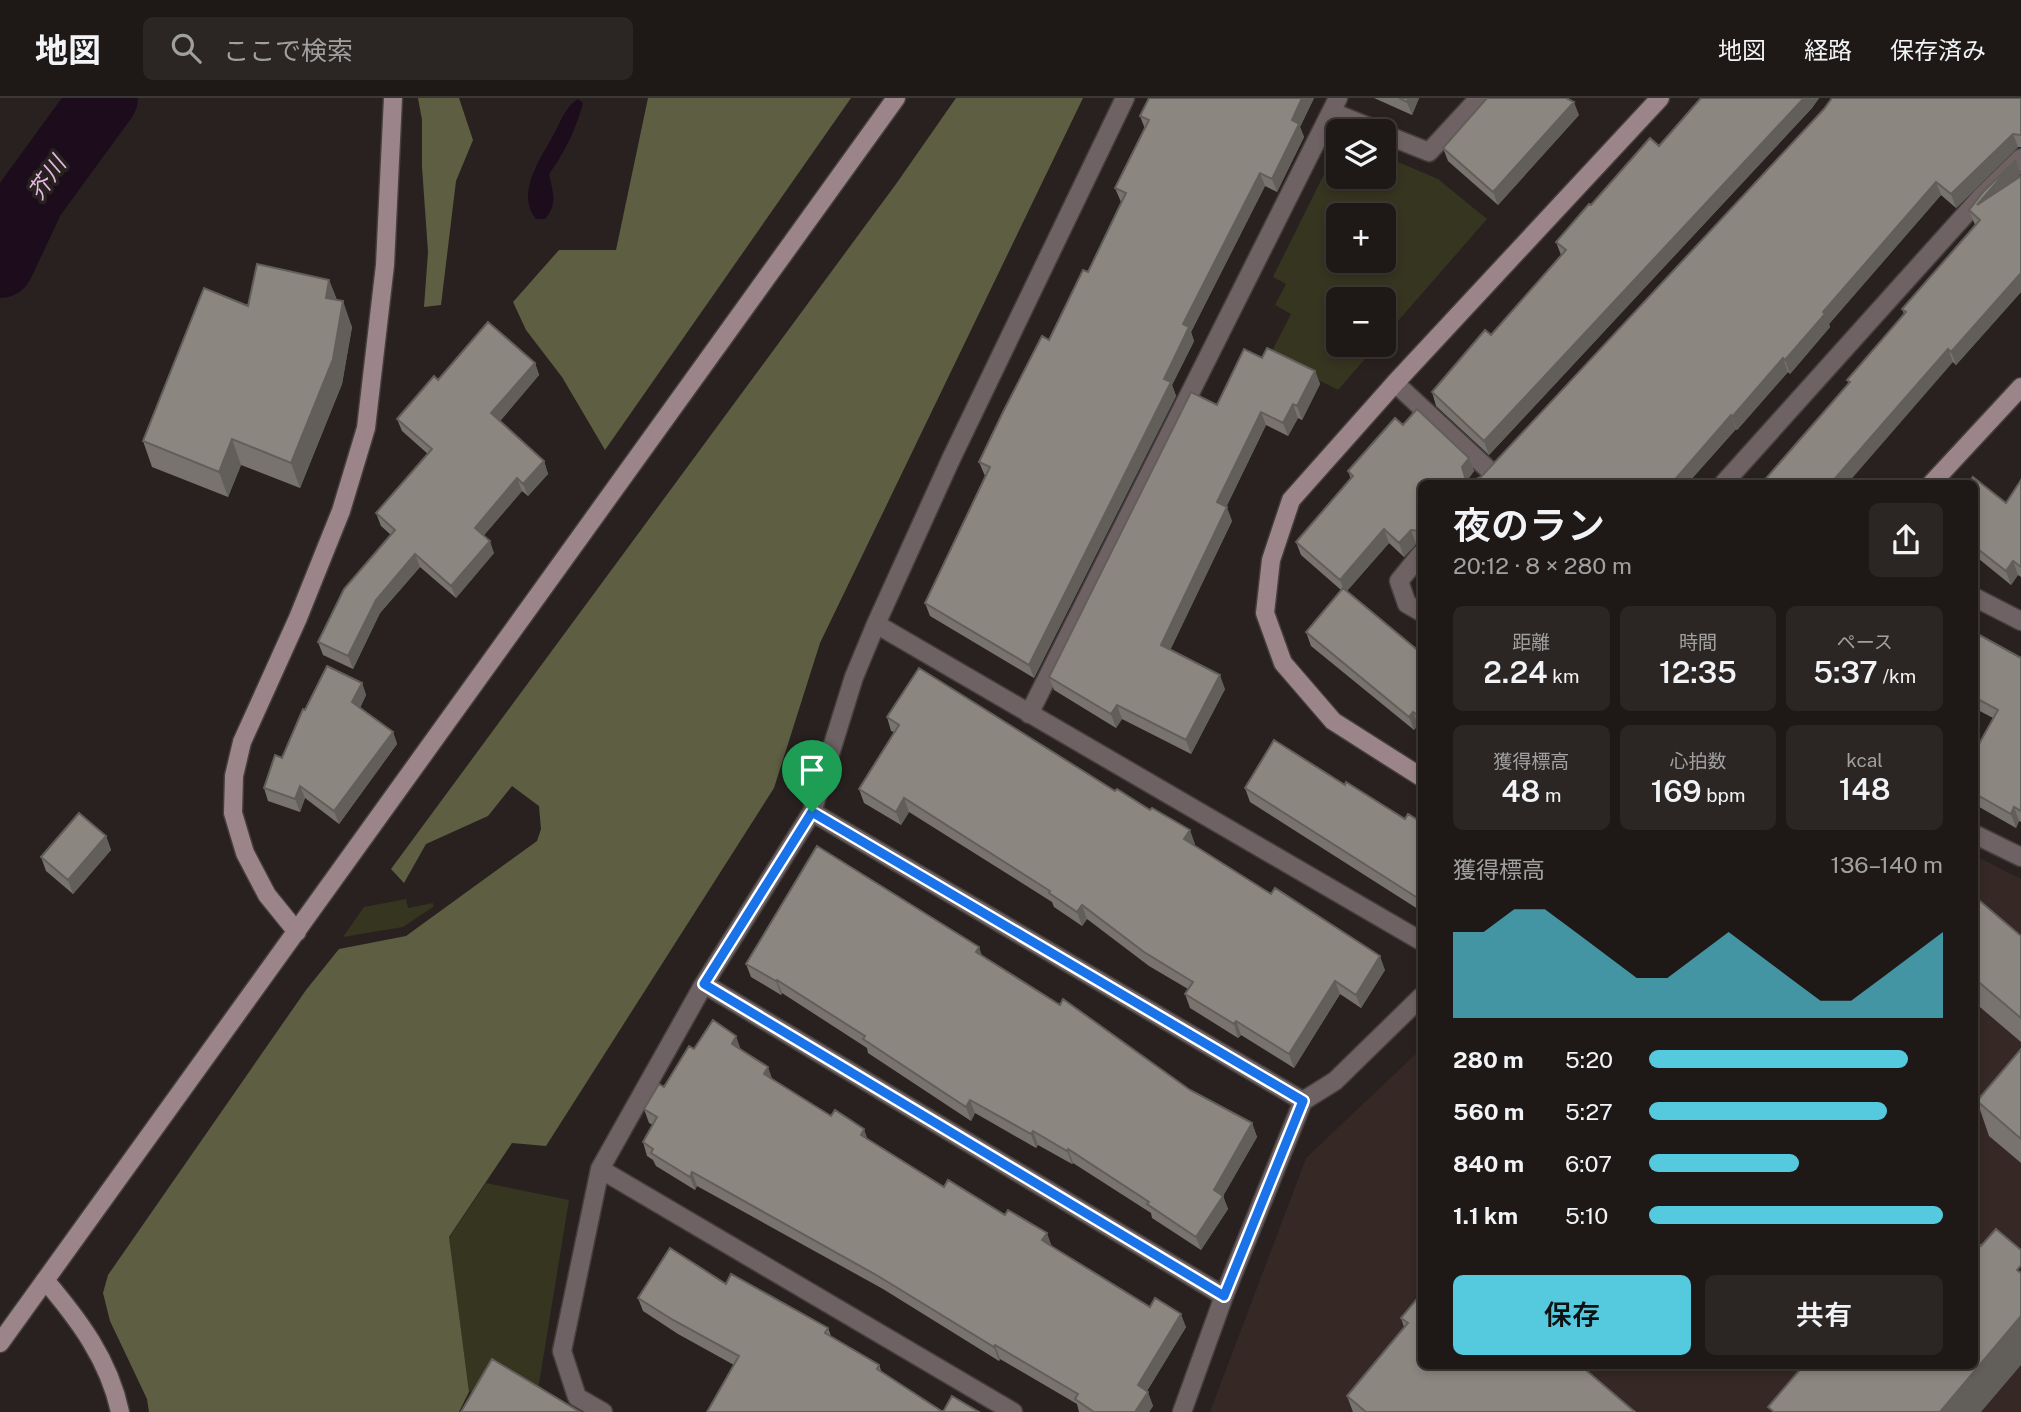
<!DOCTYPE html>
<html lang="ja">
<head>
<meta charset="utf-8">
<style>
	:root { --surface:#1e1917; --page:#2b2624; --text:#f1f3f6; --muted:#a1a0a1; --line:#3c3836; --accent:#55cadf }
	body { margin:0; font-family:"Public Sans","Noto Sans JP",sans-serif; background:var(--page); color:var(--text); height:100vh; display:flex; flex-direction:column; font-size:26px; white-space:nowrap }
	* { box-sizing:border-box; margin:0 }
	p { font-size:23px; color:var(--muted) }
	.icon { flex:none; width:38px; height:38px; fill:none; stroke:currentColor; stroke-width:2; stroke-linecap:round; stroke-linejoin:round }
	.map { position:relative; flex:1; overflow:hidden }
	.sheet { position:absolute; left:1418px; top:382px; width:560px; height:889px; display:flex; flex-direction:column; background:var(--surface); border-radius:10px; box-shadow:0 4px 10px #0003,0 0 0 2px var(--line) }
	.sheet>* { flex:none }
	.tools { position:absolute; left:1326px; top:21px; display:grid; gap:14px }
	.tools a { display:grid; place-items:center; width:70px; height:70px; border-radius:10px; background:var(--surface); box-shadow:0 4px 10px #0003,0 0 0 2px var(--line); font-size:35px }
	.pin { position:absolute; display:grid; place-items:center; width:60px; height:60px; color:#fff; margin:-72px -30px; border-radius:50% 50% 50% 0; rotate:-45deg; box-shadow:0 0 7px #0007 }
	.pin .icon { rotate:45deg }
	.round { display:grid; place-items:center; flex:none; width:74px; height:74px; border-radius:10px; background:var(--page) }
	.head { display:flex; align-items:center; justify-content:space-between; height:119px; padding:0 35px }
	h1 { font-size:38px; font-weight:600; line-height:52px }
	.stats { display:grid; grid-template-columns:repeat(3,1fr); gap:10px; height:119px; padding:7px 35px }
	.stats div { display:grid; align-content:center; border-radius:10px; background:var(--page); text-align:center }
	.stats b { font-size:30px; font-weight:600 }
	.stats small { font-size:19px; font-weight:400 }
	.stats p { font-size:19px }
	.chart { height:196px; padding:14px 35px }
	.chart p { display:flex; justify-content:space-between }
	.chart svg { width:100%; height:126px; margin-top:7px; fill:var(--accent); opacity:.7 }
	.primary-button { display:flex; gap:14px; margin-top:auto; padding:14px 35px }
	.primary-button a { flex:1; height:80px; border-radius:10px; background:var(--accent); color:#111; font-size:28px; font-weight:600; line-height:80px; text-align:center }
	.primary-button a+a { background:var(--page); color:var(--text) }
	ul { padding:0 35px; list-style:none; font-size:23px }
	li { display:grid; grid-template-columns:112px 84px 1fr; align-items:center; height:52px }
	li i { height:18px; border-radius:9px; background:var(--accent) }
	header { display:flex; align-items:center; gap:42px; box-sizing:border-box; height:98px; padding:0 35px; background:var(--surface); border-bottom:2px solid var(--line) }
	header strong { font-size:33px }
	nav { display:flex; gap:38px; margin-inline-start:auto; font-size:24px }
	.search { width:490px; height:63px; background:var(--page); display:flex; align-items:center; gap:18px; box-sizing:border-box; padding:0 24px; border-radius:10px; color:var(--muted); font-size:26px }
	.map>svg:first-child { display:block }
	.built { fill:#362824 }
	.green { fill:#353520; fill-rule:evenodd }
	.forest { fill:#5e5e43 }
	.water { fill:#1c0c1c }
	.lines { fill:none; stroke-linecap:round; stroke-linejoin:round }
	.river { stroke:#1c0c1c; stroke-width:68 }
	.street-casing { stroke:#453e3c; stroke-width:21 }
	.secondary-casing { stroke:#453e3c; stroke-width:21 }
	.street { stroke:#6f6265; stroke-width:18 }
	.secondary { stroke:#9b858a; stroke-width:18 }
	.wall { fill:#78736e }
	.shaded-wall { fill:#625e5a }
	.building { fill:#8c8680; stroke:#625e5a; stroke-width:2 }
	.route-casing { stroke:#fff; stroke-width:14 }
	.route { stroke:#1a73e8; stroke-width:9 }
	.labels { text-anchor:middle; stroke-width:7; stroke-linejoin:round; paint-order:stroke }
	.water-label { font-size:23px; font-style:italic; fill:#e3bae2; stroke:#28211f }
</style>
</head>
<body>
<header>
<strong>地図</strong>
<div class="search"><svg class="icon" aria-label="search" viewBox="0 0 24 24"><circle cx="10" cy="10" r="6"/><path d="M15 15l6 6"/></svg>ここで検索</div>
<nav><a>地図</a><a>経路</a><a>保存済み</a></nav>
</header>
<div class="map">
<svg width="2021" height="1314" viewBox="0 0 2021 1314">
	<rect width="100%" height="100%" fill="#28211f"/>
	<path class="built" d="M1974 757 2021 781V1314H1210L1306 1060 1421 951V1267H1974Z"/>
	<path class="green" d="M1339 55V79H1384V58L1438 81 1487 121 1384 239V201H1339V247H1377L1338 292 1270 257 1291 216 1275 207 1286 186 1273 179 1333 58ZM1339 117H1384V163H1339Z
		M406 801 408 810 433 805V809L403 829 343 839 364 809Z
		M486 1085 569 1102 538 1292 508 1287 469 1294 449 1140Z"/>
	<path class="forest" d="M418 0H459L473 42 456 83 441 207 424 209 428 154 422 69V22Z
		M648 0H851L605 352 562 279 526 232 513 204 559 152H616Z
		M956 0H1083L820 545 774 690 546 1048 512 1045 449 1139 469 1294 459 1314H149L147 1301 110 1223 103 1195 108 1177 306 892 339 851 406 838 537 743 541 731 539 708 512 688 488 718 426 746 404 785 391 771 896 86Z"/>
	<path class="water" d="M578 1 583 5C576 31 565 54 549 76 553 95 558 106 545 121H536C515 95 541 60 554 36 561 23 565 9 578 1Z"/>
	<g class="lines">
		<path class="river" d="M0 166 31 100 104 0"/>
		<g class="street-casing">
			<path id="street" d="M1332 14 1379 33
				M1384 36 1429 54 1479 0
				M1395 285 1489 372
				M1724 385 1981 99 2021 60
				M1421 456 1399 483 1407 506 1421 514
				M1974 499 2021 523
				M876 526 1421 843
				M1029 616 1338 0
				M812 714 1303 1003
				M1974 736 2021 759
				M704 886 1224 1198
				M600 1071 1013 1314
				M603 1314 577 1299 562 1253 600 1071 704 886 812 714 854 579 876 526 951 361 1125 0
				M1182 1314 1224 1198 1303 1003 1335 983 1421 899"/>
		</g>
		<g class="secondary-casing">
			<path id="secondary" d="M1932 385 2021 289
				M1421 679 1333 623 1283 565 1265 515 1271 462 1291 402 1395 285 1660 0
				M297 834 267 797 245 755 233 715 234 678 242 644 298 520 341 413 366 330 385 167 393 0
				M45 1182C79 1222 109 1262 120 1314
				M0 1245 896 0"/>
		</g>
		<use href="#street" class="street"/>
		<use href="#secondary" class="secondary"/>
	</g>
	<path class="wall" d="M1149 0H1314L1300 29 1304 39 1277 94 1265 88 1191 234 1194 243 1172 287 1176 298 1034 580 930 518 925 505 985 378 979 364 1088 174 1121 104 1115 90 1145 31 1140 18Z
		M1374 0H1419L1412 17Z
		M1701 0H1819L1812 10 1489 357 1436 308 1432 294 1491 237 1561 157 1556 144 1591 107 1659 48Z
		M2021 0V49H2018L1956 110 1941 97 1829 226 1830 229 1790 276 1788 274 1737 332 1736 331 1688 385H1421V446H1416L1404 459 1389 445 1347 493 1421 555V629L1418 627 1414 632 1311 548 1306 534 1341 492 1301 457 1296 444 1351 381 1348 373 1403 327 1469 360 1474 373 1468 381 1471 383 1481 379Z
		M1579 17 1498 107 1448 63 1443 50Z
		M2016 62 2021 75 2017 80 2021 78V194L1956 267 1953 264 1849 286 1847 282 1904 216 1902 211 1975 127 1969 112Z
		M329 182 337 202 352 229 342 286 300 390 241 367 228 399 152 369 143 343 248 208Z
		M1262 260 1315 273 1320 286 1302 322 1298 320 1288 338 1266 327 1226 409 1232 423 1170 552 1225 591 1191 656 1122 621 1116 630 1054 592 1049 579 1217 307Z
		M535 265 539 277 500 323 544 363 548 376 528 398 522 393 484 437 494 455 456 500 420 469 380 515 353 571 323 557 318 544 391 437 381 428 376 415 428 356 402 333 397 321 438 282Z
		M2021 382V479L2018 477 2011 487 1974 457V385L2006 405Z
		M1421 453V472L1416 460Z
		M1974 534 2021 560V724L2019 723 2016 730 1974 706V655L1993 620 1974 610Z
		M362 585 366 597 360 610 393 634 397 646 339 726 305 700 300 714 268 703 264 690 282 660 305 612Z
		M887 619 1195 746 1194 747 1385 872 1361 910 1340 896 1294 970 1241 937 1238 940 1190 910 1185 896 1188 891 1149 868 1087 821 1082 828 1054 809 1052 804 909 714 901 727 864 705 859 691 894 634 891 633Z
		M1345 687 1405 721 1421 724V813L1250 704 1245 690Z
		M106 738 111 752 73 796 46 773 41 759Z
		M1974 798 2021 838V944L1974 904Z
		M982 858 1190 992 1252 1025 1257 1039 1223 1098 1228 1111 1201 1152 1152 1120 1151 1115 1073 1065 1072 1066 1038 1047 1036 1050 975 1015 971 1023 868 955 867 950 782 895 781 897 751 879 746 866Z
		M694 951 741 952 773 982 831 1018 944 1089 1052 1149 1150 1209 1186 1229 1147 1293 1153 1308 1149 1314H1079L1077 1306 1000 1261 999 1263 883 1191 697 1088 695 1092 656 1068 653 1062 647 1058 643 1044 653 1027 649 1025 644 1011Z
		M2021 951V1065L1989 1038 1977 1003Z
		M726 1186 828 1230 831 1238 879 1267 882 1275 734 1267 678 1236 643 1213 638 1200Z
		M1401 1220 1635 1314H1353L1347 1298 1404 1229Z"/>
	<path class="shaded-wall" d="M1302 0H1314L1300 29 1304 39 1277 94 1272 81 1292 22Z
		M1408 0H1419L1412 17 1407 4Z
		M1804 0H1819L1812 10 1489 357 1484 343Z
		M1574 4 1579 17 1498 107 1493 94Z
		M2013 36 2018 49 1956 110 1951 96Z
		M2016 62 2021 76 1982 120 1977 107Z
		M1260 75 1265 88 1191 234 1194 243 1172 287 1176 298 1034 580 1029 567 1164 281 1183 226Z
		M1936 84 1941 97 1829 226 1830 229 1790 276 1785 262 1823 214Z
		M2021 175V194L1956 267 1951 254Z
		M329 182 339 208 326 200Z
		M343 203 352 229 342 286 300 390 291 365Z
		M1948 251 1953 264 1848 385H1831Z
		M1783 260 1788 274 1737 332 1732 319Z
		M535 265 539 277 496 328 491 315Z
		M1315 273 1320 286 1302 322 1297 308Z
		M1293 306 1298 320 1288 338 1283 325Z
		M1261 314 1266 327 1222 418 1217 404Z
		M1731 317 1736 331 1688 385H1672Z
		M232 341 241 367 228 399 219 374Z
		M1469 360 1474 373 1467 383 1462 369Z
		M544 363 548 376 528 398 523 386Z
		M517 380 522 393 480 442 475 430Z
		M1227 409 1232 423 1166 561 1161 547Z
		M1384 431 1389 445 1345 495 1340 482Z
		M1411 432 1416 446 1404 459 1399 445Z
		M490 443 494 455 456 500 451 488Z
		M415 456 420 469 380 515 353 571 348 558 376 502Z
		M2013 463 2018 477 2011 487 2006 473Z
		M1220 577 1225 591 1191 656 1186 642Z
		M362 585 366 597 357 616 352 604Z
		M1117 607 1122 621 1116 630 1111 616Z
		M1413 614 1418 627 1414 632 1409 619Z
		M393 634 397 646 339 726 334 713Z
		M300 688 305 700 300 714 295 701Z
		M904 700 909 714 901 727 896 714Z
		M2014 709 2019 723 2016 730 2011 716Z
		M1190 732 1195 746 1189 755 1184 741Z
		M106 738 111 752 73 796 68 782Z
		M1082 807 1087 821 1082 828 1077 814Z
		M979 849 984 863 976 854Z
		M1380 858 1385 872 1361 910 1356 897Z
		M777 882 782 895 781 897 776 883Z
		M1335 883 1340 896 1294 970 1289 956Z
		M1236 923 1241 937 1238 940 1234 926Z
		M736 938 741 952 732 946Z
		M768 969 773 983 764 976Z
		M970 1002 975 1015 971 1023 966 1009Z
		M1252 1025 1257 1039 1223 1098 1228 1111 1201 1152 1196 1139 1214 1092Z
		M864 1031 869 1045 861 1037Z
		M1033 1033 1038 1047 1036 1050 1031 1036Z
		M1068 1051 1073 1065 1072 1066 1067 1053Z
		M692 1074 697 1088 695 1092 690 1079Z
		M1047 1135 1052 1149 1042 1142Z
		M1181 1216 1186 1229 1142 1301 1138 1287Z
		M2021 1218V1267L1981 1314H1940Z
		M995 1247 1000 1261 999 1263 994 1249Z
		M1148 1294 1153 1308 1149 1314H1135Z"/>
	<path class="building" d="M1149 0H1302L1292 22 1299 26 1272 81 1260 75 1183 226 1189 229 1164 281 1171 284 1029 567 925 505 990 369 979 364 1003 314 1042 238 1049 242 1083 172 1088 174 1126 95 1115 90 1149 22 1140 18Z
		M1399 0H1408L1407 4Z
		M1487 0H1566L1574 4 1493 94 1443 50Z
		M1701 0H1804L1484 343 1432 294 1485 232 1491 237 1566 152 1556 144 1589 106 1591 107 1650 40 1659 48Z
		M1832 0H2021V37L2013 36 1951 96 1936 84 1823 214 1825 216 1785 262 1783 260 1732 319 1731 317 1672 385H1421V433L1411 432 1399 445 1384 431 1340 482 1296 444 1353 378 1348 373 1395 320 1403 327 1417 311 1469 360 1462 369 1465 379 1471 383 1481 379 1824 11Z
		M2016 62 1977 107 2021 78V175L1951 254 1948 251 1831 385H1762L1850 284 1847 282 1906 214 1902 211 1980 122 1969 112 1984 93Z
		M257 166 329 182 326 200 343 203 333 261 291 365 232 341 219 374 143 343 204 190 248 208Z
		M488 224 535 265 491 315 544 363 523 386 517 380 475 430 490 443 451 488 415 456 376 502 348 558 318 544 344 491 395 432 376 415 432 351 397 321 434 278 438 282Z
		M1267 250 1315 273 1297 308 1293 306 1283 325 1261 314 1217 404 1227 409 1161 547 1220 577 1186 642 1117 607 1111 616 1049 579 1191 294 1217 307 1244 251 1262 260Z
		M1973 379 2006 405 2021 382V469L2013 463 2006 473 1974 448V385H1968Z
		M1421 453V464L1416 460Z
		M1343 490 1421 555V619L1413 614 1409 619 1306 534Z
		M1974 534 2021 560V713L2014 709 2011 716 1974 695V655L1998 612 1974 599Z
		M327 568 362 585 352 604 393 634 334 713 300 688 295 701 264 690 275 657 282 660 303 611 305 612Z
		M919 570 1115 693 1117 691 1150 712 1152 710 1190 732 1184 741 1271 796 1275 790 1380 858 1356 897 1335 883 1289 956 1236 923 1234 926 1185 896 1193 884 1144 854 1082 807 1077 814 1049 795 1050 793 904 700 896 714 859 691 899 627 887 619Z
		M1274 642 1345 687 1346 684 1405 721 1408 716 1421 724V802L1245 690Z
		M79 715 106 738 68 782 41 759Z
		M817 748 979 849 976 854 1060 907 1063 901 1190 992 1252 1025 1214 1092 1223 1098 1196 1139 1147 1106 1149 1104 1068 1051 1067 1053 1033 1033 1031 1036 970 1002 966 1009 863 941 865 938 777 882 776 883 746 866Z
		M1974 798 2021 838V920L1974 880Z
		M713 922 736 938 732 946 768 969 764 976 831 1018 835 1012 864 1031 861 1037 944 1089 948 1082 1005 1117 1008 1112 1047 1135 1042 1142 1051 1148 1150 1209 1155 1200 1181 1216 1138 1287 1148 1294 1135 1314H1094L1075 1301 1078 1296 995 1247 994 1249 878 1178 692 1074 690 1079 651 1055 653 1051 643 1044 657 1019 644 1011 659 986 664 989 689 948 694 951Z
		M2021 951V1041L1977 1003Z
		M1996 1131 2021 1152V1167L2017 1172 2021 1175V1218L1940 1314H1774L1768 1309 1804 1267H1974V1141L1981 1148Z
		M670 1150 726 1186 731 1176 828 1230 825 1235 879 1267 877 1271 943 1314H707L739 1258 673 1222 638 1200Z
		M1421 1196V1267H1580L1635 1314H1366L1347 1298 1408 1225 1401 1220Z
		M492 1261 580 1314H461Z
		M952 1298 979 1314H943Z"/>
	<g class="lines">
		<g class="route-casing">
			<path id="route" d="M812 714 1303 1003 1224 1198 704 886Z"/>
		</g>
		<use href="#route" class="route"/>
	</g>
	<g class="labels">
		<g class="water-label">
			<text transform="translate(47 80) rotate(-55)" y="8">芥川</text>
		</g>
	</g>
</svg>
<div class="tools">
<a><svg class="icon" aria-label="layers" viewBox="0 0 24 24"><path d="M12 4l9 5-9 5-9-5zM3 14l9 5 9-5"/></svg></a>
<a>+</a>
<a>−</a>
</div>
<div class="pin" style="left:812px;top:714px;background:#1e9e55"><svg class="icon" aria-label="arrive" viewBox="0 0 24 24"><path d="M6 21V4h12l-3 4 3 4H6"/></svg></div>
<section class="sheet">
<div class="head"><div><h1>夜のラン</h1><p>20:12 · 8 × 280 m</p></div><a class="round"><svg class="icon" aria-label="share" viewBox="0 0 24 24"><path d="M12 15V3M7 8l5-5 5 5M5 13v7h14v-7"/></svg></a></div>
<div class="stats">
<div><p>距離</p><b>2.24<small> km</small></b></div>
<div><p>時間</p><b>12:35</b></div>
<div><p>ペース</p><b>5:37<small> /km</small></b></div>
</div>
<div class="stats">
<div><p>獲得標高</p><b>48<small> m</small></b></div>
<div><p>心拍数</p><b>169<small> bpm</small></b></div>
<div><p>kcal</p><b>148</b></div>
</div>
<div class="chart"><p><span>獲得標高</span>136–140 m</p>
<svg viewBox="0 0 160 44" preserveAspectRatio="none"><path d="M0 44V14L10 14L20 6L30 6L40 14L50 22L60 30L70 30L80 22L90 14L100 22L110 30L120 38L130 38L140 30L150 22L160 14V44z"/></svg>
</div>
<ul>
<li><b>280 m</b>5:20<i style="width:88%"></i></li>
<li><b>560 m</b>5:27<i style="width:81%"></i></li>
<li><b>840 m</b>6:07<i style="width:51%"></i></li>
<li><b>1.1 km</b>5:10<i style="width:100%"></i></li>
</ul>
<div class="primary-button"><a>保存</a><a>共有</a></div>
</section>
</div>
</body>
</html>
